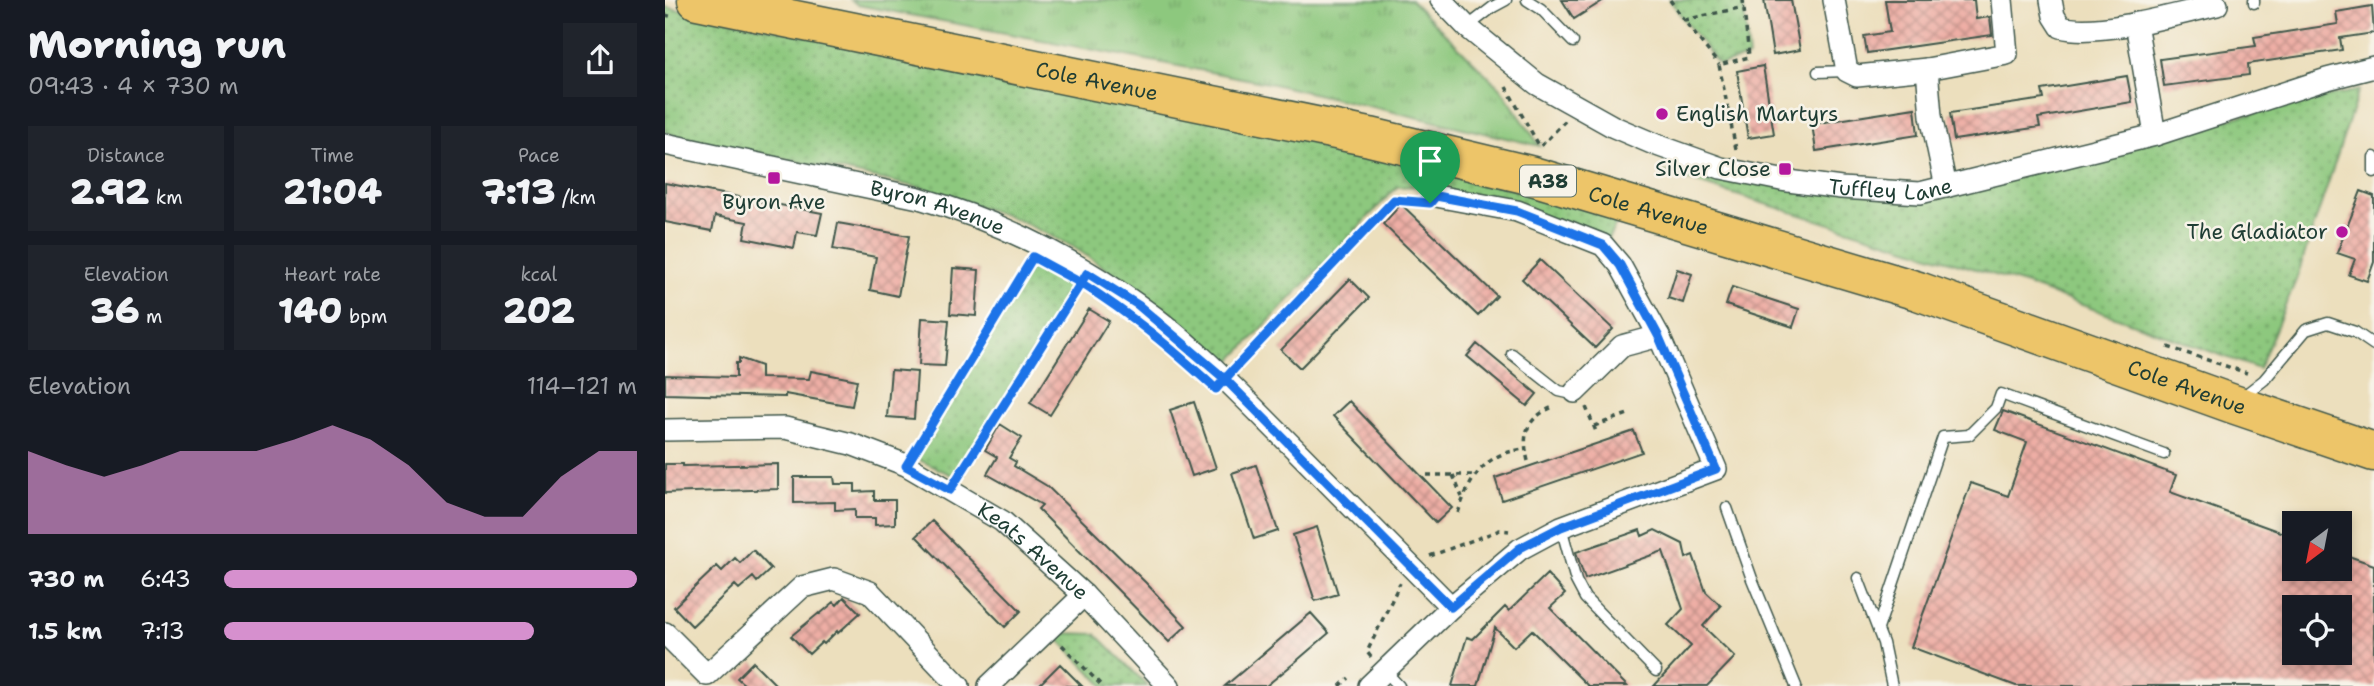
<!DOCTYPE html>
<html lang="en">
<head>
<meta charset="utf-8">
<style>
	:root { --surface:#171b24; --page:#20242c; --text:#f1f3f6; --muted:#9ea1a6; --accent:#d690ce }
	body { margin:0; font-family:"Shantell Sans",sans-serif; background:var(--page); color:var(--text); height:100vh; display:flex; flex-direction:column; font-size:26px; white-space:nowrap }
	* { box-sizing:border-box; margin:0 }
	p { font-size:23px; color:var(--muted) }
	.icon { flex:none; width:38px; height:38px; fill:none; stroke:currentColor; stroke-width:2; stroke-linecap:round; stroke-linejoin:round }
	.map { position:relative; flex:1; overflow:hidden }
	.drawer { display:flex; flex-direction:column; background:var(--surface); width:665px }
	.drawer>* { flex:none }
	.needle { width:46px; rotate:212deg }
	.tools { position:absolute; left:1617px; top:511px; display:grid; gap:14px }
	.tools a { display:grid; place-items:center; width:70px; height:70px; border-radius:0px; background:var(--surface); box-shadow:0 4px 10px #0003; font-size:35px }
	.pin { position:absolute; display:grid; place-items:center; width:60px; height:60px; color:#fff; margin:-72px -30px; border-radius:50% 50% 50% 0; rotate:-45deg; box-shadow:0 0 7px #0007 }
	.pin .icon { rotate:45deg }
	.round { display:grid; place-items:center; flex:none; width:74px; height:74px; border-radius:0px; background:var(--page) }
	.head { display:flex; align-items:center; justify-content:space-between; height:119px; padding:0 28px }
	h1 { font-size:38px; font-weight:800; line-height:52px }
	.metrics { display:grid; grid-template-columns:repeat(3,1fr); gap:10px; height:119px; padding:7px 28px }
	.metrics div { display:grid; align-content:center; border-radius:0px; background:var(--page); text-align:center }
	.metrics b { font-size:35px; font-weight:800 }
	.metrics small { font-size:19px; font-weight:400 }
	.metrics p { font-size:19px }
	.chart { height:196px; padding:14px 28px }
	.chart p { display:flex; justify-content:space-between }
	.chart svg { width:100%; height:126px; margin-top:7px; fill:var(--accent); opacity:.7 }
	ul { padding:0 28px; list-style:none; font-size:23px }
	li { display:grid; grid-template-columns:112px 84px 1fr; align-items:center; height:52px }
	li i { height:18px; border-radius:9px; background:var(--accent) }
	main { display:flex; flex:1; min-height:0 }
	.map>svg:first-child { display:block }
	.grass { fill:url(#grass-dots); stroke:#568259; stroke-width:2 }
	.park { fill:url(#park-tufts); stroke:#568259; stroke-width:2 }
	.building { fill:url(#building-cross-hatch); fill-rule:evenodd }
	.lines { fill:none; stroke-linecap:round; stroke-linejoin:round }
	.lane-casing { stroke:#3e5549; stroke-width:13 }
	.street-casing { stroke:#3e5549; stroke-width:24 }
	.highway-casing { stroke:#3e5549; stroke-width:41 }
	.path { stroke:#3e5549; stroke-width:3.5; stroke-dasharray:5 5; stroke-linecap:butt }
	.lane { stroke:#fff; stroke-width:10 }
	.street { stroke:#fff; stroke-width:21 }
	.highway { stroke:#edc569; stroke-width:38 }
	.route-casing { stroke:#fff; stroke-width:14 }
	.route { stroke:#1a73e8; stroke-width:9 }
	.poi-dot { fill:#b5179e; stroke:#f7f3e8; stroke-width:2.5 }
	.labels { text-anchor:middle; stroke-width:5; stroke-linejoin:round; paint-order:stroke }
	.shield { fill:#f7f3e8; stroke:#60746a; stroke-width:2 }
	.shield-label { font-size:19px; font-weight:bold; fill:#1f3d34 }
	.street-label { font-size:21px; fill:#1f3d34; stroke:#f7f3e8 }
	.poi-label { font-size:21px; fill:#1f3d34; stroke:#f7f3e8; text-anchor:end }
</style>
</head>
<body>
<main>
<section class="drawer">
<div class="head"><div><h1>Morning run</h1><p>09:43 · 4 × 730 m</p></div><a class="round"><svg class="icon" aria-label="share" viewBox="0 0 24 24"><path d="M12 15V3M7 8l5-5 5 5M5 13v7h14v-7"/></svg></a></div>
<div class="metrics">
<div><p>Distance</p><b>2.92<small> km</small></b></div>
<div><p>Time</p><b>21:04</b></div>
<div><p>Pace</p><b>7:13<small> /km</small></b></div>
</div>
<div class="metrics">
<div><p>Elevation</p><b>36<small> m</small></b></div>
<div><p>Heart rate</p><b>140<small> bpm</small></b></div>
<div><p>kcal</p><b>202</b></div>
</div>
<div class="chart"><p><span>Elevation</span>114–121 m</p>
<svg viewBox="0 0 160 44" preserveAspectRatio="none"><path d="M0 44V15L10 20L20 24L30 20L40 15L50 15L60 15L70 11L80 6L90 11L100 20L110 33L120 38L130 38L140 24L150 15L160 15V44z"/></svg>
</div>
<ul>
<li><b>730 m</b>6:43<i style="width:100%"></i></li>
<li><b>1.5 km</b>7:13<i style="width:75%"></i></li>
</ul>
</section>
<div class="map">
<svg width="1709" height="686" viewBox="0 0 1709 686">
	<defs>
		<pattern id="grass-dots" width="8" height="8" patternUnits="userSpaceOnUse" patternTransform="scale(1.75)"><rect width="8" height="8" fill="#8dc87e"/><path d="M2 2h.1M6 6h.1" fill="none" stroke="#73a468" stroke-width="1.8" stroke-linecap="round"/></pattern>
		<pattern id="park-tufts" width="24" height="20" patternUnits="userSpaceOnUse" patternTransform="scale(1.75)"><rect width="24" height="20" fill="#8dc87e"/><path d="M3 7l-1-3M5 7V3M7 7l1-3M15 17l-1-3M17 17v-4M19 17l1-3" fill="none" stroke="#73a468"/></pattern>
		<pattern id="building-cross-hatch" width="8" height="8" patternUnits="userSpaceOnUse" patternTransform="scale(1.75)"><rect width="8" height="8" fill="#eeaea5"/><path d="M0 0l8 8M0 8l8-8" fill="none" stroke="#c08f87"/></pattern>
	</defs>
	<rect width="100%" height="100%" fill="#f7f3e8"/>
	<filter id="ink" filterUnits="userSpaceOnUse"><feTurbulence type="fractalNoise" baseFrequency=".0143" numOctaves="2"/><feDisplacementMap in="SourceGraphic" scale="14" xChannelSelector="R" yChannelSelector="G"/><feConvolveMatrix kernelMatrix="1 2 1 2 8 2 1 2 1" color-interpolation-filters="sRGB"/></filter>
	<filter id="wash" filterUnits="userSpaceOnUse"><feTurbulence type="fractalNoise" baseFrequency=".00686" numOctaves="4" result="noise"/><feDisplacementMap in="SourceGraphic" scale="28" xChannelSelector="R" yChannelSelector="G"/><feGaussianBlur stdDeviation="1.57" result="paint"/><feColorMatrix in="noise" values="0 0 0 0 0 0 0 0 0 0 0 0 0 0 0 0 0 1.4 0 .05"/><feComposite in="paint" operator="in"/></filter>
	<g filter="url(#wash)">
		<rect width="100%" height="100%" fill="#ecdfbd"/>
		<path class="grass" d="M1005 0H1078L1084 57 1054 65 1019 20Z
			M0 7 623 135 743 161 955 218 942 240 927 231 753 186 732 187 562 365 465 285 407 246 351 219 262 189 0 133Z
			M1694 90 1631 280 1594 369 1359 284 997 172 1056 168 1255 193 1490 135Z
			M368 264 374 265 411 285 289 476 252 459 249 455Z
			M397 633 431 634 483 686H439L392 638Z"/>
		<path class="park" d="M186 0H746L836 89 875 146 608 84 193 5Z"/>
		<g id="blocks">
			<path class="building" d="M897 0H939L909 19Z
				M1099 0H1126L1135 50 1108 55Z
				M1220 0H1309L1311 19 1325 17 1327 35 1202 53 1199 36 1225 32Z
				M1707 6 1709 33 1675 38 1677 50 1583 64 1584 75 1499 86 1495 59 1591 46 1589 37 1673 24 1671 12Z
				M1098 66 1109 134 1083 138 1072 71Z
				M1462 76 1467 102 1373 118 1375 127 1289 140 1285 113 1379 99 1377 90Z
				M1250 108 1253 135 1151 151 1147 124Z
				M0 183 157 213 152 235 132 232 129 248 79 238 82 222 50 216 47 231 0 222Z
				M1696 191 1709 196V262L1702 281 1684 275 1690 259 1672 253Z
				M736 204 832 296 813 316 718 224Z
				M173 223 244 236 233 296 205 290 211 257 168 249Z
				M875 260 948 329 930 348 857 279Z
				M288 268 314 270 311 316 285 314Z
				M1012 269 1027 274 1018 303 1003 298Z
				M685 279 704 298 635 368 616 350Z
				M1067 287 1134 309 1128 327 1061 305Z
				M424 309 444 321 385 415 365 403Z
				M257 318 284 320 280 366 254 365Z
				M812 344 872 394 862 406 802 356Z
				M74 358 96 366V378L144 379 146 371 192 380 187 406 120 394V397L0 394V375L71 377V363H74Z
				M226 370 252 372 249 419 222 417Z
				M684 401 787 508 771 523 668 416Z
				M529 402 551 468 527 476 505 410Z
				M1338 411 1511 475 1505 492 1629 537V569H1675V553L1709 565V686H1351L1246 647 1306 483 1343 496 1362 442 1330 430ZM1629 607H1675V653H1629Z
				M335 424 357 438 344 458 351 462 349 466 382 486 481 583 521 626 504 642 373 509 377 505 322 474 332 457 320 450Z
				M969 431 977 452 837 500 830 478Z
				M0 464H18V466L113 464V489L0 493Z
				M591 465 613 531 589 539 567 473Z
				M129 477H169L170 484H190V492L209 491V500H230V524L210 525V518H190V509L170 510V502L129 503Z
				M267 521 356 611 340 627 251 536Z
				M652 527 673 594 650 601 628 535Z
				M975 530 977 536 990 530 1018 544 1021 558 1028 555 1041 592 1056 606 1038 626 1070 657 1042 686H989L1026 646 1003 625 1018 609 998 551 920 579 911 552Z
				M88 550 106 569 92 582 88 577 74 589 70 585 27 626 9 607 52 566 57 571 70 558 75 563Z
				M882 574 900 594 885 608 962 686H923L867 630 849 647 830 628 813 686H787L802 637 808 639 840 607 844 611Z
				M179 597 195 613 173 633 172 631 159 644 157 642 144 654 126 636 154 613 155 614 169 602 172 605Z
				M646 613 664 633 628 664 601 686H560Z
				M88 662 112 686H81L72 678Z
				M395 664 417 686H373Z"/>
		</g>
	</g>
	<g filter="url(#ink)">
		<use href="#blocks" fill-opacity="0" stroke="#3e5549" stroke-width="2"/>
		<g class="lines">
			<g class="lane-casing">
				<path id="lane" d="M862 0 876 9 908 42
					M1589 0V3
					M802 27 828 7 841 0
					M1153 72 1182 71
					M1709 157V172
					M847 354 894 391 903 393 910 392
					M1576 398 1599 380 1641 330 1663 323 1690 332 1709 345
					M1062 508 1087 579 1131 686
					M896 527 911 581 920 598 991 671
					M1193 578 1218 643 1227 686
					M1213 629 1278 437 1304 435 1331 408 1336 394 1499 454
					M720 671 734 686"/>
			</g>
			<g class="street-casing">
				<g id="street">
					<path id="s1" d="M776 0 802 27 872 84 949 127 989 144 1056 168 1116 180 1176 188 1255 193 1490 135 1662 79 1709 67"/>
					<path d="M1169 0 1182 71 1192 76 1262 69 1342 54 1337 0"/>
					<path d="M1386 0 1389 16 1396 27C1433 37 1513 14 1552 5"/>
					<path d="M1471 23 1490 135"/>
					<path d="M1262 69 1266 116 1281 187"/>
					<path id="s2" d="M0 144 254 198C331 220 407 258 473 305 526 342 572 391 618 437 674 494 730 550 786 607"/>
					<path d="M910 392 957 346 994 336"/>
					<path id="s3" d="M0 430 120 428 186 444 241 465 337 521 419 595 504 686"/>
					<path d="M0 633 42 675 137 587 169 579 205 592 294 686"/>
					<path d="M324 686 419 595"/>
					<path d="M704 686 786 607 855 549 896 527 1051 469 994 336 955 265 938 245 852 211 771 196"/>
				</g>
			</g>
			<g class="highway-casing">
				<g id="highway">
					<path id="s4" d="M32 0 705 137 864 175 1253 291 1568 404 1709 452"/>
				</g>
			</g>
			<path class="path" d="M1005 0 1019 20 1054 65
				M0 15 9 17
				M1019 20 1079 7
				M841 87 875 147
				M876 146 900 121
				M1071 149 1054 65 1084 57 1078 0
				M1503 347 1582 373
				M574 364 729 200 751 202
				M921 407 932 434
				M929 426 963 414
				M251 449 364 264
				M863 461C856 432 862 418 890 406
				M295 474 413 288
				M762 475H809
				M788 475 797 497
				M793 513C805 478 819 453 860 449
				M765 556 835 530 844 531
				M397 645 437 686
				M706 657 702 652 735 583
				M675 686 684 678"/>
			<use href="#lane" class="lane"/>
			<use href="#street" class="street"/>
			<use href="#highway" class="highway"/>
		</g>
	</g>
	<g class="lines" filter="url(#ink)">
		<g class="route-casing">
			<path id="route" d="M765 203 729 200 569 369C563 376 557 382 551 389 506 348 467 315 416 283L285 490 241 466 368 257 416 283 422 273 473 305 560 379 786 607 855 548 896 527 1051 469 994 337 955 265 938 245 852 211 771 196 765 203"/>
		</g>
		<use href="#route" class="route"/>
	</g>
	<g class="poi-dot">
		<circle cx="997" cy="114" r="7"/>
		<rect x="1113" y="162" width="14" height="14" rx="3.5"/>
		<rect x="102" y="171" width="14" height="14" rx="3.5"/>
		<circle cx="1677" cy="232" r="7"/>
	</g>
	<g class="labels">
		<rect class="shield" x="855" y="165.5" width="56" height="31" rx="5"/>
		<g class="shield-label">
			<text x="883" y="188">A38</text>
		</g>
		<g class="street-label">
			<text dy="7" stroke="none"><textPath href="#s4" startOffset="408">Cole Avenue</textPath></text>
			<text dy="7" stroke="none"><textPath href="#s1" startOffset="502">Tuffley Lane</textPath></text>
			<text dy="7" stroke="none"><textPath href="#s2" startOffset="280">Byron Avenue</textPath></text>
			<text dy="7" stroke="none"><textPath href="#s4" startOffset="975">Cole Avenue</textPath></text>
			<text dy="7" stroke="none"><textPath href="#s4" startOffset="1542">Cole Avenue</textPath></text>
			<text dy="7" stroke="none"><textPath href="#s3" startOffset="401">Keats Avenue</textPath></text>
		</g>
		<g class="poi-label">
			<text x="1011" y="121" text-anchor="start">English Martyrs</text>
			<text x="1106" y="176">Silver Close</text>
			<text x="109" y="209" text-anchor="middle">Byron Ave</text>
			<text x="1663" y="239">The Gladiator</text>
		</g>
	</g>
</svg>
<div class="tools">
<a><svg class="needle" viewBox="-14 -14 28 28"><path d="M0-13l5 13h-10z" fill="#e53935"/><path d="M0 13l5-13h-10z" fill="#9ea1a6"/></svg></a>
<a><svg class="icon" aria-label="locate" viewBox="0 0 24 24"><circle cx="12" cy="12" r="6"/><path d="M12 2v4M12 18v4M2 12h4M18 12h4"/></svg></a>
</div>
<div class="pin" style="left:765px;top:203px;background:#1e9e55"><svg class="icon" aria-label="arrive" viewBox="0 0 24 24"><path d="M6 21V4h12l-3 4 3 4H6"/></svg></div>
</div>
</main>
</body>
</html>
